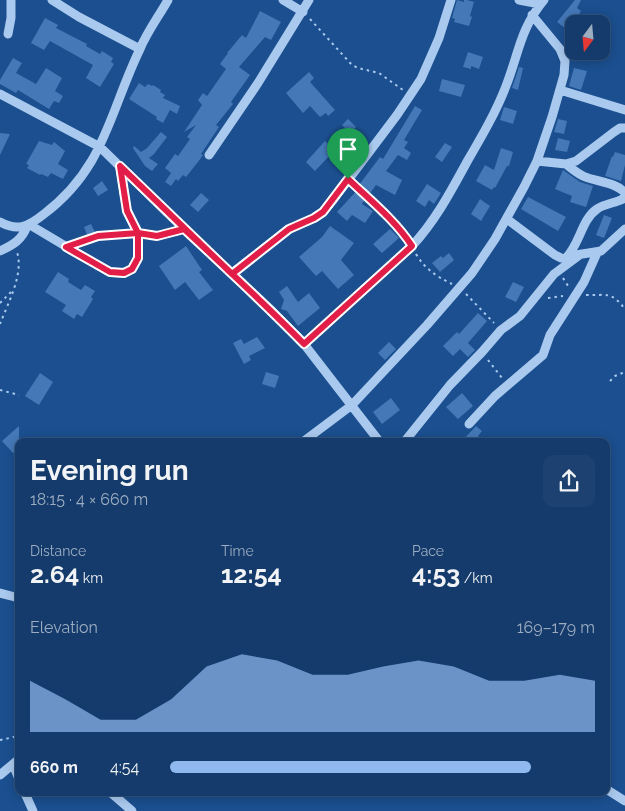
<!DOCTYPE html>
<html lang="en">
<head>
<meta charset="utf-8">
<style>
	:root { --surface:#143b6b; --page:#1d4271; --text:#f1f3f6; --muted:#9dadc1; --line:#33557e; --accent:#90b9f0 }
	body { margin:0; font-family:Raleway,sans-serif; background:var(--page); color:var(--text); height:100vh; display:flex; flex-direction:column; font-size:19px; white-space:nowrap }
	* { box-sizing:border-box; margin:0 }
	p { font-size:16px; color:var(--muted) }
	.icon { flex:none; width:28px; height:28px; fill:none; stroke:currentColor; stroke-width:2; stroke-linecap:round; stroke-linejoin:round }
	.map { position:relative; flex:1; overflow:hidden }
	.panel { position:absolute; left:15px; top:438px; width:595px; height:358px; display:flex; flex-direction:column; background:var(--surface); border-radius:10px; box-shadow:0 2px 12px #0003,0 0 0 1px var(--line) }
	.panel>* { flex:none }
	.needle { width:32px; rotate:196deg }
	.controls { position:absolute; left:565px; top:15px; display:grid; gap:10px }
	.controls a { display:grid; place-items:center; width:45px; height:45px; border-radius:10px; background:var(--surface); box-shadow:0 2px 12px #0003,0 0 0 1px var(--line); font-size:25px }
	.pin { position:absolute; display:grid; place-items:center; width:42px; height:42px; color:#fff; margin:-51px -21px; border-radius:50% 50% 50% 0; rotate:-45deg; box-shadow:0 0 5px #0007 }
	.pin .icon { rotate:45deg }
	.round { display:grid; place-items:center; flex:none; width:52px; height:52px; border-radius:10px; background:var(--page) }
	.summary { display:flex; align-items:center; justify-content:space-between; height:85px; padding:0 15px }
	h1 { font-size:28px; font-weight:700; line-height:38px }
	.stats { display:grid; grid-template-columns:repeat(3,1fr); gap:8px; height:85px; padding:5px 15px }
	.stats div { display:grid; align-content:center }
	.stats b { font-size:25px; font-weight:700 }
	.stats small { font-size:14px; font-weight:400 }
	.stats p { font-size:14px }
	.chart { height:140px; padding:10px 15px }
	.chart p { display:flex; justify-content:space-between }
	.chart svg { width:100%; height:90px; margin-top:5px; fill:var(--accent); opacity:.7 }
	ul { padding:0 15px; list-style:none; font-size:16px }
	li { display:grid; grid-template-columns:80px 60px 1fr; align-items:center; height:38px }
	li i { height:12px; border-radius:6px; background:var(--accent) }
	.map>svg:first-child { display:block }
	.building { fill:#4478b7 }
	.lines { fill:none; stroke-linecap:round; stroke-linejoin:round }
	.path { stroke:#a9c9ee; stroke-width:2; stroke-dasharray:2.5 4; stroke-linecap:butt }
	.minor { stroke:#a9c9ee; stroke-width:9 }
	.route-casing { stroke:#fff; stroke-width:10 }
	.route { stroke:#e11d48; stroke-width:6 }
</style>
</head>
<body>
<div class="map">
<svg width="625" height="811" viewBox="0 0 625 811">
	<rect width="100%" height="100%" fill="#1b4f8f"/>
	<path class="building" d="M457 0 464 2V0H467L474 2 470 16 472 17 469 26 454 22 455 19 452 18Z
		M575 0H581L577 8 581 11 569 31 557 22Z
		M260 11 281 22 271 40 265 37 239 67 250 75 231 102 233 104 216 125 219 127 201 154 203 155 198 162 186 177 183 175 178 181 176 179 171 186 165 182 171 173 165 168 175 154 178 156 190 139 187 137 196 125 184 132 202 105 198 100 203 93 207 96 226 69 220 64 228 53H227L242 35 246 38Z
		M45 18 58 25 56 28 87 44 86 46 100 54 102 51 113 58 111 62 114 64 100 87 86 78 93 65 50 41 44 50 31 43Z
		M468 52 483 57 479 69 471 66V69L463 67Z
		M13 58 22 63 16 73 36 84 46 68 62 78 55 91 63 96 59 103 54 101 49 109 18 90 16 93 0 84V80Z
		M519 67 523 68 518 90 512 88Z
		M574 68 587 71 581 90 569 86Z
		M309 72 314 78 310 82 335 110 328 116 326 113 320 117 310 106 303 113 286 93Z
		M442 79 465 85 461 97 439 91Z
		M139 83 145 87 148 84 152 86 153 85 161 90 160 92 165 95 163 98 180 106 177 114 170 110 163 123 156 119 157 117 129 99Z
		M415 106 422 110 404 140 408 142 404 148 411 153 407 160 398 155 386 171 402 180 395 195 376 185 362 204 373 211 365 223 352 215 347 221 337 212 361 186 359 185 380 157 383 159Z
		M504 107 517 111 513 124 500 120Z
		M348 119 356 127 350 133 342 125Z
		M558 119 567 121 564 134 554 132Z
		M161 132 167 137 154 154 149 158 158 164 152 171 145 166 133 148 134 146 141 152 147 148Z
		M0 133 10 134 0 155Z
		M558 138 570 141 567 152 555 150Z
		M39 141 52 145 54 142 65 151 58 164 68 170 63 179 51 173 48 177 41 174 40 175 27 168 29 165 26 164Z
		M325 141 335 150 315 171 306 162Z
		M445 143 452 147 442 162 435 157Z
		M501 148 513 152 509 166H507L495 188 494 187 492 190 476 181 485 165 494 170Z
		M615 152 625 155V165L621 181 605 176 612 156 613 157Z
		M563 170 580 182 593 186 586 207 570 202 572 196 555 189Z
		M102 181 108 190 98 196 93 188Z
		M427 184 441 193 434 204 429 200 425 207 416 201Z
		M201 193 209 200 198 212 190 205Z
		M528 197 566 217 558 231 521 209Z
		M480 199 490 206 481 221 471 214Z
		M604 215 612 218 604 238 596 235Z
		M91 224 96 234 88 237 84 227Z
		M330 226 354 243 341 260 354 275 338 289 322 271 316 276 299 257 322 237Z
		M390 229 399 238 382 253 373 244Z
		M186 246 202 270 199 272 213 290 199 300 185 282 175 290 159 266Z
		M449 253 454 260 440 272 432 263 441 256 443 258Z
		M58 272 69 279 68 282 81 290 85 285 95 291 91 297 93 299 82 317 77 314 74 319 62 311 66 305 45 292Z
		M513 282 524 287 516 302 505 297Z
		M287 286 298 302 309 293 320 308 298 326 287 311 281 309 284 300 279 292Z
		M478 313 487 321 468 343 475 350 468 357 460 349 453 356 443 346 457 332 459 334Z
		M257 337 265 348 249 356 251 360 244 364 233 343 241 339 244 344Z
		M389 342 396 349 385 360 378 353Z
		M266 372 279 376 275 388 262 384Z
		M40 373 53 382 39 405 25 396Z
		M462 393 473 406 458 419 446 407Z
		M391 398 400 410 382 424 373 412Z
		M19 426V448L13 453 2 441Z
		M476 426 482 431 478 436 482 441H462Z"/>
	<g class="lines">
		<path class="path" d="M310 19 352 65 358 68 379 73 403 90
			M355 185 380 208 407 239
			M147 235H157L174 232
			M78 242 98 236 128 234
			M416 254C425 269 436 276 452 284
			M563 278 570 289
			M466 294 494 323
			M586 295C607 296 610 290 625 309
			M548 298 563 296
			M0 303 11 292
			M0 324C8 303 24 274 17 252
			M488 360 502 378
			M610 381 615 376 625 372
			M0 390 19 395
			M0 740 19 736"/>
		<path class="minor" d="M52 0 79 17 140 49
			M283 0 303 12
			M519 0 540 4
			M8 34 11 18V0
			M560 90 625 110
			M0 94 100 147 184 229 270 309 304 344 379 441
			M209 155 258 83 309 0
			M537 161 566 164 576 161 614 132 620 128H625
			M566 164C572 169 577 173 583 176 596 182 616 182 625 193
			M507 219 555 255 561 258 565 259C580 245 581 220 597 209 604 204 615 203 623 199L625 195
			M0 222C18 232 29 226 44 214 105 168 109 113 140 49 147 32 159 16 168 0
			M30 225 109 272 124 273 132 269 138 258V233L127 211 120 167
			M0 251C13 245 22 240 27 226
			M576 255 601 251 625 229
			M232 273 289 229 314 218 323 212 333 200 397 115 421 79 439 38 451 0
			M304 344 412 246C436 220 451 191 468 160 482 136 496 112 506 86 519 53 520 29 544 0
			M469 424 495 396 543 355 550 335 584 282 597 253
			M304 441 352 405 427 325 472 273 495 239 524 187 537 161 552 117 564 75 565 61 560 49 532 15
			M405 441 450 385 482 352 501 330 520 316 554 274 581 254
			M0 593 19 598
			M13 764 19 779
			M0 775 19 759
			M606 789 625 801
			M24 791 33 811
			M109 791 132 811"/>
	</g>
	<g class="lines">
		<g class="route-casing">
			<path id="route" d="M348 179 323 212 314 218 289 229 232 274 120 166 127 211 138 233V258L132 269 124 273 110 272 66 247 98 236 138 233 157 236 184 229C225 267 265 304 304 344L412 246C395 220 370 200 348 179"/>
		</g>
		<use href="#route" class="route"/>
	</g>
</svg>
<div class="controls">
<a><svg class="needle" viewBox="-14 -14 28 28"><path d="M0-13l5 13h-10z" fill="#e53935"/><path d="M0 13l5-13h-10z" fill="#9dadc1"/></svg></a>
</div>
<div class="pin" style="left:348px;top:179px;background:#1e9e55"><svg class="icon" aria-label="arrive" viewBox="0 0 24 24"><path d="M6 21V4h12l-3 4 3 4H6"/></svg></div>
<section class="panel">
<div class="summary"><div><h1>Evening run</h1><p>18:15 · 4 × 660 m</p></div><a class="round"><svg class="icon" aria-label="share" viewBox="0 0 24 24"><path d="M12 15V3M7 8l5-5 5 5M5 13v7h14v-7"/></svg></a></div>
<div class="stats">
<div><p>Distance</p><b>2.64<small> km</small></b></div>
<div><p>Time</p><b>12:54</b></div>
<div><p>Pace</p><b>4:53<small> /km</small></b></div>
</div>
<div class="chart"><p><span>Elevation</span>169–179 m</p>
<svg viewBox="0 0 160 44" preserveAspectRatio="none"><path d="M0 44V19L10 28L20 38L30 38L40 28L50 12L60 6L70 9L80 16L90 16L100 12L110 9L120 12L130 19L140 19L150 16L160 19V44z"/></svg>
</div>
<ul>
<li><b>660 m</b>4:54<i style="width:85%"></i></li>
</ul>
</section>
</div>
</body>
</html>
